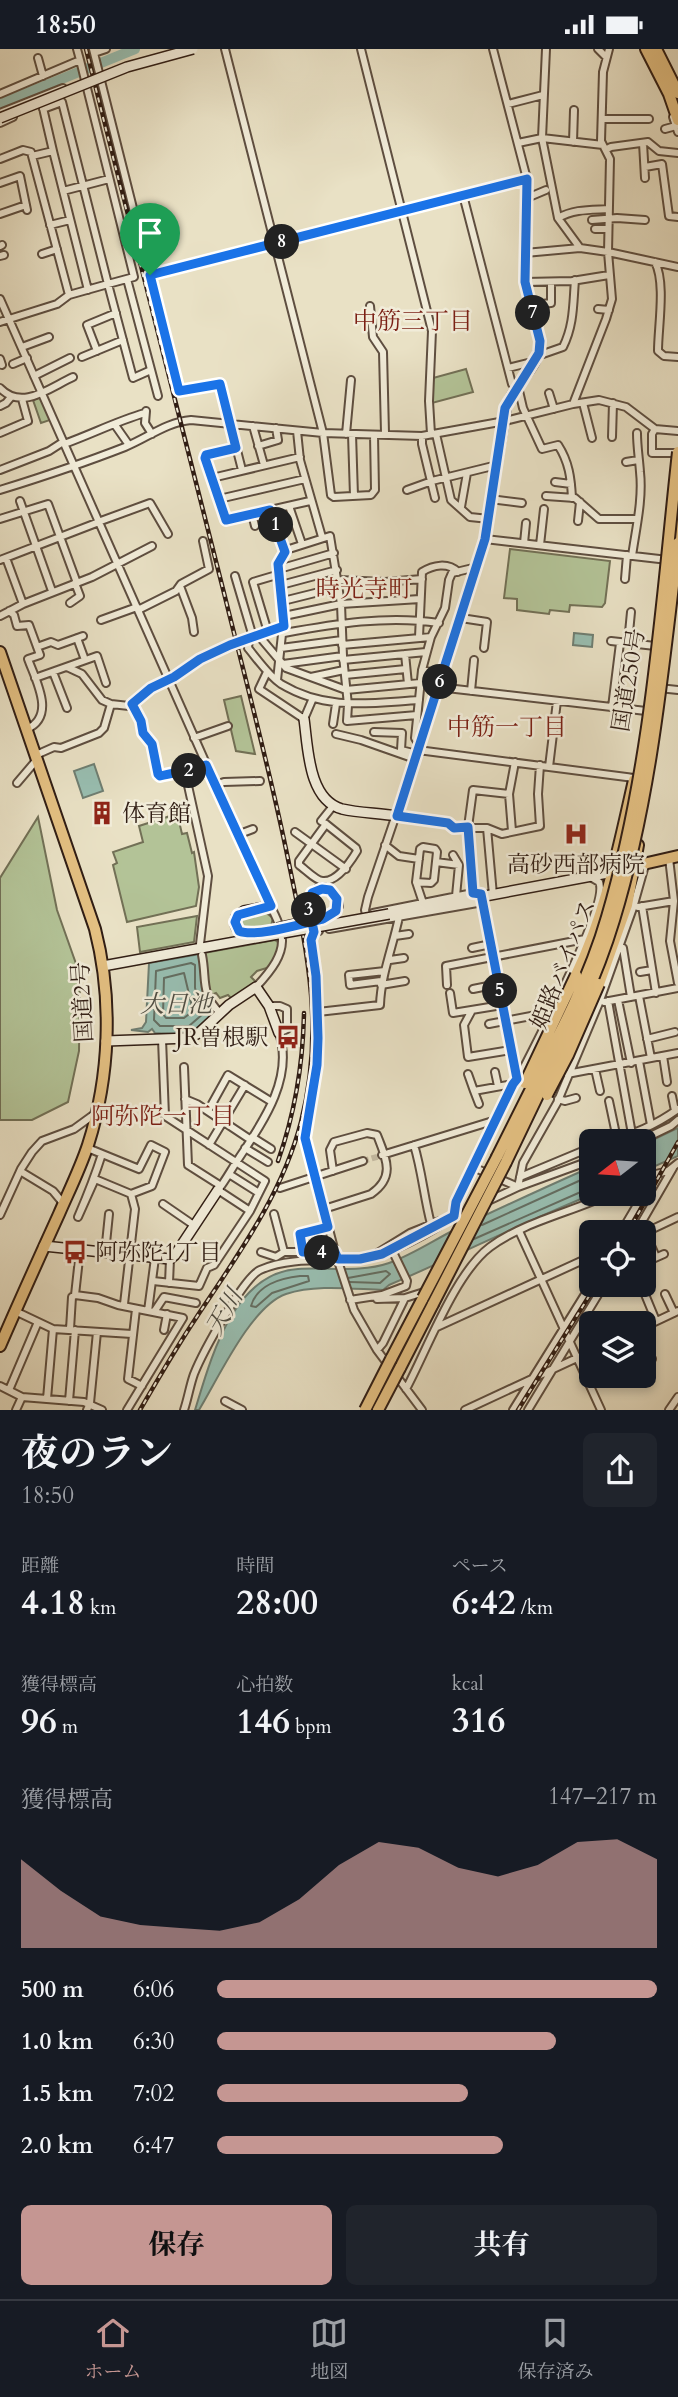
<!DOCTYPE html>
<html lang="ja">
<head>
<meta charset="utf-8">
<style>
	:root { --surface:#171b24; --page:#20242c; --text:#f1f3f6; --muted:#9ea1a6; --line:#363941; --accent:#c59692 }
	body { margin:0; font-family:Cardo,"Noto Serif JP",serif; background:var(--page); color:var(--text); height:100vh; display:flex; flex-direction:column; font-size:26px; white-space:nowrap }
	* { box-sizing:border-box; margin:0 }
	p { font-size:23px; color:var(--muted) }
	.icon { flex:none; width:38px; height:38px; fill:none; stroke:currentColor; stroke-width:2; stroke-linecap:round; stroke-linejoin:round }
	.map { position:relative; height:1361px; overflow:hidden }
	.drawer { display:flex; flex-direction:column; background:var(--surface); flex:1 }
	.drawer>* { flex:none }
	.needle { width:46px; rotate:253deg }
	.buttons { position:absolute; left:579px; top:1080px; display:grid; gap:14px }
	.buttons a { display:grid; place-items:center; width:77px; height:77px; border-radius:10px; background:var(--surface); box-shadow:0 4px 10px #0003; font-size:35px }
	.pin { position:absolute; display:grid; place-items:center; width:60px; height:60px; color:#fff; margin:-72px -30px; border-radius:50% 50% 50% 0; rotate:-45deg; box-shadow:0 0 7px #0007 }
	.pin .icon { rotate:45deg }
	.km { position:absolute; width:35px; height:35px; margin:-18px; border-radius:50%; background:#222; color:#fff; font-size:19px; line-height:35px; text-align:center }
	.round { display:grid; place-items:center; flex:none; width:74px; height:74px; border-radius:10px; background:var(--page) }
	.overview { display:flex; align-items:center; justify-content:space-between; height:119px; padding:0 21px }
	h1 { font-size:38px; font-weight:700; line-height:52px }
	.figures { display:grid; grid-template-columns:repeat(3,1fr); gap:10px; height:119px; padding:7px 21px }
	.figures div { display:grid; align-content:center }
	.figures b { font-size:35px; font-weight:700 }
	.figures small { font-size:19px; font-weight:400 }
	.figures p { font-size:19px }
	.chart { height:196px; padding:14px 21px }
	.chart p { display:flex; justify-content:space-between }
	.chart svg { width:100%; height:126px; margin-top:7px; fill:var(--accent); opacity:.7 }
	.button { display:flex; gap:14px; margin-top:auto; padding:14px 21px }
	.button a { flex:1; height:80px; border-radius:10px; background:var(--accent); color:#111; font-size:28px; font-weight:700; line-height:80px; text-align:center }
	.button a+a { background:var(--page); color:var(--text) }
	ul { padding:0 21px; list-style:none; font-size:23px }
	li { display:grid; grid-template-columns:112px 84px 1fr; align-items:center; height:52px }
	li i { height:18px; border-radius:9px; background:var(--accent) }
	.status { display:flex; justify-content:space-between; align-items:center; height:49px; padding:0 35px; background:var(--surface); direction:ltr }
	.status svg { height:19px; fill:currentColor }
	.tab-bar { display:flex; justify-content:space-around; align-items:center; height:98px; border-top:2px solid var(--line); background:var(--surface); font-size:19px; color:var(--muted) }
	.tab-bar a { display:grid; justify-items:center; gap:4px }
	.tab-bar .current { color:var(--accent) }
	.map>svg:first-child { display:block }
	.green { fill:#b3c397; stroke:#727056; stroke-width:2 }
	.water { fill:#98beb1; stroke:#6e7e72; stroke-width:2 }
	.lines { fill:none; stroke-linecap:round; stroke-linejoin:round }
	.shore { stroke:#646e62; stroke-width:2 }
	.river { stroke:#98beb1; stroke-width:10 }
	.street-tunnel { stroke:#c4baa2; stroke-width:6; stroke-dasharray:6 3; stroke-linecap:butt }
	.street-casing { stroke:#5e4e40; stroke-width:10 }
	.secondary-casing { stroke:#301d14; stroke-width:12 }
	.highway-casing { stroke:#301d14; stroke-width:14 }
	.street { stroke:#f1ecd9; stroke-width:6 }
	.secondary { stroke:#f1ecd9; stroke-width:9 }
	.highway { stroke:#e4c082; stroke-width:10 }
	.rail-casing { stroke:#301d14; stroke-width:4.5 }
	.rail { stroke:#f1ecd9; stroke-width:2; stroke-dasharray:5; stroke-linecap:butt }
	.secondary-bridge-casing { stroke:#301d14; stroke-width:12; stroke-linecap:butt }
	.highway-bridge-casing { stroke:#301d14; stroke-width:14; stroke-linecap:butt }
	.secondary-bridge { stroke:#f1ecd9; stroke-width:9 }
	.highway-bridge { stroke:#e4c082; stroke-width:10 }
	.route-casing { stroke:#fff; stroke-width:14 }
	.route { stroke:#1a73e8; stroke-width:9 }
	.labels { text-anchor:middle; stroke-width:5; stroke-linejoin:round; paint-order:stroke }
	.street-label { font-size:23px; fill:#301d14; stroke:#f1ecd9 }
	.poi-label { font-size:23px; fill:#301d14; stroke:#f1ecd9; text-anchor:start }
	.neighbourhood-label { font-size:24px; fill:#7a1f14; stroke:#f1ecd9 }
	.water-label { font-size:24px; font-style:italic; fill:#4f4d43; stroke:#f1ecd9 }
</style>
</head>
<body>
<div class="status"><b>18:50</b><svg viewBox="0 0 49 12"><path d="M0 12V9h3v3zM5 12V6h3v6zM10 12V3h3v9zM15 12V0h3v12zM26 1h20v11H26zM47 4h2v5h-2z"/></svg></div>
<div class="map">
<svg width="678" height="1361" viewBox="0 0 678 1361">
	<rect width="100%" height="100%" fill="#e9e1c5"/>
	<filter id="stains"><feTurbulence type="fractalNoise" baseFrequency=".00286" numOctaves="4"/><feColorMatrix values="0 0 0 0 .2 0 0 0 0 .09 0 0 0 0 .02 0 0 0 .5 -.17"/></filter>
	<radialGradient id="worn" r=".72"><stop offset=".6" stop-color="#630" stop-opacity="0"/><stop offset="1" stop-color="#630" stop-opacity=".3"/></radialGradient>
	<path class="green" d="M466 320 473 343 432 354 433 329Z
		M41 348 50 371 41 374 33 351Z
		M510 500 610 512 605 554 602 558 570 556 569 563 550 561 549 565 517 561V550L504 549Z
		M241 647 255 705 236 702 224 651Z
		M173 766 175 773 179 772 182 785 187 784 192 804 194 803 199 838 196 857 127 873 113 816 117 814 113 803 143 793 139 777Z
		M38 768 57 861 80 926 79 1002 68 1053 32 1071H0V829Z
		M265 863 273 869 271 877 249 881 240 877 239 871 245 866Z
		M197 867 194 893 140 903 137 878Z
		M275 891 279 894 278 902 270 918 257 922 251 928 256 933 232 950 228 946 220 949 216 944 209 947 204 904Z"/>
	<path class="water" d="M574 584 593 586 592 598 573 596Z
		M94 715 103 742 83 749 74 722Z
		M200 905 204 946 216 963C190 987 190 986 155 984L152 980 148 983 131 981 142 979 146 973 149 914Z
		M678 1079V1107L644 1122V1095Z
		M591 1118 593 1145C524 1173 457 1207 389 1236L383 1241C352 1240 316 1235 286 1245 251 1257 218 1330 199 1361H195C211 1309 233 1224 298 1220 328 1218 360 1224 389 1214 412 1206 434 1191 456 1180 500 1159 546 1138 591 1118Z"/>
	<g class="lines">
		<path class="shore" d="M191 914 195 916V939L204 964 189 977H160L154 971 156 922Z
			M184 924 193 962 184 969H166L163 965 164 929Z
			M482 1176 592 1126
			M474 1190 592 1138
			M300 1227H308L309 1232 272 1244 256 1258 251 1257C257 1236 281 1229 300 1227Z
			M348 1229 386 1222 390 1225 380 1234 350 1233"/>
		<path class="river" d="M0 55 135 0"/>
		<path class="street-tunnel" d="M363 1112 380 1107"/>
		<g class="street-casing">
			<path id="street" d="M93 0 179 342 220 335 242 421
				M225 0 323 384 331 446 334 448 371 446 375 441 374 386
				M361 0 432 282 429 352 431 385
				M493 0 527 130 525 233 540 292
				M546 0 542 89 558 169 580 199
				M598 0 606 8
				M94 4 106 0
				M38 9 43 27
				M80 11 134 228 108 235 133 329 151 321
				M0 45 80 11 77 0
				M508 55 543 46
				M43 59 53 102 32 107 69 246
				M0 64 63 39
				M673 68 678 83
				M603 70H649
				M0 74 13 68
				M665 80 676 77
				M573 93 574 61
				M518 94 542 89 603 96
				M643 94 645 129
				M607 100 611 98 648 93 659 102 678 104
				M53 102 88 241
				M0 110 23 101 31 103 32 107
				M645 118 662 115 669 167 678 168
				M0 134 20 127 27 161
				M63 142 109 130
				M463 146 512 335 519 342 523 359 542 400 558 396C569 413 571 429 572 449
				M527 149 546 141
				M0 165 26 156
				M558 169C574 160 590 161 608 160
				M592 171 617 169 645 171
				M50 176 70 171
				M595 180H608
				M0 197 2 196
				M525 204 580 199 608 203 678 218
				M42 205 57 200
				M0 207 4 206
				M655 213C666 234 658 278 658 302L664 307 678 308
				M150 226 527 130
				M127 230 158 347
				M525 233 572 232 609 226
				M0 250 263 843C287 887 292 899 256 938
				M531 256 551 254V233
				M370 257 373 288 383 303 385 384
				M598 260 609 261
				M0 273 57 255 69 246 108 235 62 53 43 60
				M22 298 49 288
				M97 302 87 276 116 264
				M539 304 543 305 563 298C574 276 573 255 575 231
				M82 308 123 291
				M0 310 2 316
				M13 315 27 309
				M508 319 536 312
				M34 327 70 309
				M0 339C22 362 49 339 73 328
				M549 344 554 360
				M583 354 592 389
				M573 355 606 270 612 250 608 203 610 110 601 92 603 23 609 0
				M0 357 6 354 11 348
				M146 362 145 374 152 385
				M115 376 129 396
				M253 377 264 416
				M655 380 652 385V404H678
				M297 382 300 411 322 488
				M0 384 28 372 22 350
				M346 385 351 331
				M352 385 354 447
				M436 385 451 451 470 468 489 470
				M422 387V395L435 449
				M612 388 613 354
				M64 395C92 385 117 372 145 364
				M258 397 278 391 276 379
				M236 399 206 406 205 409 226 471 310 452
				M626 413 638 411
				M0 421 49 402 63 393
				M212 429 300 408
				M555 433 571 435
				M0 441C42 428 84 414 125 398 147 389 167 373 191 371L323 384 422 387 505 372 573 355 599 351 626 358 655 380 678 382
				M407 441 432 432 497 416
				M546 447 575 449 599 470H637
				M219 450 305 430
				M490 450 522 454
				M20 452 52 542
				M289 457 302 495
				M461 458 467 424
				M270 461 285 503
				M252 465 255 477
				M0 470 48 455 77 534
				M578 472 580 453
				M98 473 150 454 168 485
				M485 490 668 511
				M524 494 526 474
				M540 496 544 460
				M632 507C636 479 643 450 640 423 639 409 637 397 637 384
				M6 509 23 555
				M0 511 99 473
				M279 520 334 504
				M235 527 253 588
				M625 530 627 506
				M338 531 385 533 422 530
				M281 536 337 521
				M180 537 192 569 194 583
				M283 552 339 538
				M70 554 80 547 75 534
				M138 561 176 542 181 535 209 520 203 492
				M9 562 14 566 17 577 29 576 40 606 28 610C36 632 56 667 27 680
				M0 567 23 555 92 528 152 497
				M284 567 341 555 420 550
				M461 569 487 573 484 599
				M101 571 137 558
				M284 577 249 590 248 599C258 611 268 626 281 635 326 662 369 654 419 651
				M268 583 253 533 280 525
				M284 584C334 575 387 566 439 574
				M259 587 286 619 346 641 420 634
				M419 588 422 523C433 516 448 513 458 523
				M77 589 85 611
				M611 592 655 597
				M628 594 631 563
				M342 596 431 588
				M37 598 51 593 58 596 83 587
				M281 599 342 591
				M405 605 408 635
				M343 611 426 603
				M283 615 343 607
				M67 618 82 625 102 651 111 655
				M422 621 443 626
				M53 623 67 659
				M267 623 259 640 304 670 313 649
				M345 626 406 620
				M311 628 344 621
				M35 629 97 607 106 634
				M277 631 284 567 278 515 286 501 330 487 341 555 343 607 348 656 347 672 417 666
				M438 638 646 662
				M659 639 678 641
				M471 642 474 611
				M132 655 141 672 143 684 152 695 158 725 160 727 181 722 185 723
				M612 658 620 594
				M333 675 336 655
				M374 683 402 684 401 701 417 705
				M336 685 361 691 415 710
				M194 689 228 677
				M420 697 485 490 505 372
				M420 697 415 689 422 621 431 588 445 559 449 531 452 524 477 518
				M36 706 54 698 61 699 99 684 104 679 111 655 129 657 151 639 174 628 200 610 230 596 249 590
				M549 718 557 652
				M17 734 34 714 38 712
				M215 736 224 733 260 732
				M397 767 448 773 454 779H487L502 785 540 777 538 745 540 716
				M326 775 299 812V816C305 820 316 832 323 832 337 833 351 812 357 802L356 799 326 775 321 772 333 757
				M487 779 493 846
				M512 782 509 745 515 713
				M295 783 346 820
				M237 786 253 780
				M385 796 399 807 419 810
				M453 806 459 816 456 847
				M669 809 674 852 670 892 678 934
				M436 813 459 816
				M416 833 431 834 434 831 437 803 435 800 423 798 420 800 416 833 423 854
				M473 844 468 778 473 741 509 745
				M642 857 656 944
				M638 858 674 852
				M373 864 473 844 481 845 517 1030
				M367 871 365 861 368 848 418 701 634 729
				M329 880 483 853
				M319 882 314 883 311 891 316 927 318 989 317 1016 305 1089 335 1203 354 1261 377 1301 422 1361
				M395 887 409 885
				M200 895 208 827 185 723 206 716
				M619 898 623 899 631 948
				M472 899 491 895
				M202 906C207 931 200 944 220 964
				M390 911 404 909
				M640 923 652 921
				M381 932 350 936 349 926 385 922
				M381 936 405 932
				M447 936 446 917 585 890
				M473 940 498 935
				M450 944 453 964 502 956
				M639 947 651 1009
				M618 951 631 1014
				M608 952 632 1085
				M604 953 678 939
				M318 963 380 956C381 926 393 897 399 868
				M471 963 464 976 468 1008 511 1001
				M489 975 552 963
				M162 990 165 1067 265 1132 250 1162
				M647 990 675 983
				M663 1007 667 1033
				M639 1012 651 1076
				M184 1018 188 1116 221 1137
				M595 1020 600 1042
				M495 1023 498 1037
				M468 1025 474 1042 513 1035
				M567 1025 678 1004
				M474 1042 479 1055
				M672 1047 675 1062
				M185 1050 197 1055 251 1091
				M558 1050 565 1052 576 1049
				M609 1052 617 1090
				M208 1062 228 1026 272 1053
				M252 1088 271 1100
				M607 1092C633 1086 656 1076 678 1060
				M640 1092 671 1077 678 1071
				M209 1096 245 1036
				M414 1096C422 1122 424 1149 431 1175
				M245 1099 268 1113
				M90 1100 139 1120 151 1096 165 1103 152 1137 131 1145 135 1160 124 1255
				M102 1105C95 1127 87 1147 78 1168L95 1130 131 1145
				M382 1106 496 1071
				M473 1118 518 1138
				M20 1122 53 1142 63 1154
				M229 1125 259 1144
				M520 1128 592 1098
				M644 1128 668 1122 678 1114
				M518 1138 523 1114 557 1054 599 954 633 859 646 813
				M280 1139 363 1112
				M644 1144 653 1125
				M486 1153 518 1138 592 1111
				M163 1155 195 1177
				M324 1160 371 1145C396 1128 386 1109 377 1086L367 1084 334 1093 330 1101 333 1122
				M274 1165 284 1203
				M0 1166 21 1120 32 1103 42 1092 74 1080 96 1064
				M519 1182 601 1361
				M621 1183 644 1144
				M636 1183 673 1119
				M645 1183 656 1208
				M644 1184 678 1168
				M261 1203 276 1208 284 1203H335
				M303 1203 300 1186 328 1178
				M105 1204 109 1165
				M376 1205 410 1184 440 1172
				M646 1213 664 1205
				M153 1232 199 1237 207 1219 214 1216 250 1162 218 1141C226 1131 232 1119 239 1109 263 1073 294 1029 279 984L287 980V960L280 957H269
				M169 1234 170 1210
				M644 1243 656 1272
				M665 1245 674 1264
				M75 1246 98 1249 118 1256 183 1269 127 1361
				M377 1250 405 1249
				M350 1251 382 1246 406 1237 407 1232 392 1201
				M136 1260 128 1330 142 1337
				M15 1262 53 1280 132 1285
				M148 1262 155 1209
				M154 1263 164 1248 196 1254
				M437 1278 592 1207
				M644 1278 678 1262
				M70 1280 72 1248 75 1246 80 1201
				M164 1281 167 1265
				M644 1293 652 1310
				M377 1301 383 1294 405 1249 424 1243
				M608 1331 617 1326
				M0 1337 22 1348 84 1353 102 1361
				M406 1340C427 1301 455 1224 490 1198 525 1172 573 1163 612 1144
				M9 1341 38 1273
				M47 1350 53 1280
				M69 1352 75 1281
				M225 1352 242 1361
				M16 1361 22 1348
				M87 1361 90 1354 97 1283
				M184 1361C188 1349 190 1336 194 1325 202 1305 243 1229 260 1221 291 1207 329 1213 362 1210 388 1207 432 1183 454 1167L456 1153 513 1035 520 1026C534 998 610 854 599 833L592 829
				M465 1361 592 1302
				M513 1361 592 1234
				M528 1361 604 1236
				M669 1361 678 1348"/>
		</g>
		<g class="secondary-casing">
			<path id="secondary" d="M505 372C502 341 541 323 540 292
				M304 670C308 698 308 751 342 760 359 764 379 764 397 767
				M418 701 420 697
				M389 865 613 823
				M257 883C245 885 232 884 236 868L244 862 271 857
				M103 917 278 885
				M106 992 189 989 199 984 229 956 256 938 269 957 279 984
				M611 1144 612 1145
				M44 1197 170 1210 175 1206 218 1141"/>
		</g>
		<g class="highway-casing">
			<path id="highway" d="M646 0 669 45 678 71
				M656 0 678 44
				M675 502 678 473
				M0 603 95 880C113 950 110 1027 88 1096 80 1120 69 1142 59 1165 39 1209 19 1253 0 1297
				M630 818 678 807
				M576 926C606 864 619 797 634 731
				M599 935 627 856 638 796
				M497 1108 532 1038
				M506 1113 540 1042
				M391 1310 423 1249
				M400 1319 433 1255"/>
		</g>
		<use href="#street" class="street"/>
		<use href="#secondary" class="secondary"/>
		<use href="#highway" class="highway"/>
		<g class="rail-casing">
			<path id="rail" d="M86 0C131 182 178 363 224 544 246 633 270 721 288 810 307 902 325 980 301 1073 282 1146 237 1207 196 1269 176 1299 158 1330 140 1361
				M278 1112C295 1064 303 1015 304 964
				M628 1183 678 1093
				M518 1361 596 1236"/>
		</g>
		<use href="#rail" class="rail"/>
		<g class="secondary-bridge-casing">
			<path id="secondary-bridge" d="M0 69 127 18 193 0
				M277 879 331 867 338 857C336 831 302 834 310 867
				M283 884 389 865"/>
		</g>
		<g class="highway-bridge-casing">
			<path id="highway-bridge" d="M525 1034 576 926
				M532 1038C561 983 590 927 607 868 651 718 661 558 678 403
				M540 1042C568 987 596 931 614 871 651 750 663 620 678 494
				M547 1046 568 1006 599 935
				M423 1249 497 1108
				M433 1255 506 1113
				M365 1361 391 1310
				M378 1361 400 1319"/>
		</g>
		<use href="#secondary-bridge" class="secondary-bridge"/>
		<use href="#highway-bridge" class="highway-bridge"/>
	</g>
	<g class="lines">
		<g class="route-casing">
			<path id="route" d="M150 226 179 342 220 335 236 399 206 406 205 409 226 471 270 461 285 503 278 515 284 577 230 596 200 610 174 628 151 639 132 655 141 672 143 684 152 695 158 725 160 727C176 723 190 721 206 716L271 857 238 866 235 873 239 882C256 889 304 874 323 870L336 862 337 850 330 841 322 840 312 844 308 853 314 883 311 891 316 927 318 989 317 1016 305 1089 328 1178 300 1185 303 1203H335L338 1210H360L382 1205 454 1167 456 1153 513 1035 517 1030 481 845 473 844 468 778 454 779 448 774 397 767 485 490 505 359 539 304 540 292 525 233 527 130 150 226"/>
		</g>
		<use href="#route" class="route"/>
	</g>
	<defs>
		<g id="building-bare" transform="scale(1.89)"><path d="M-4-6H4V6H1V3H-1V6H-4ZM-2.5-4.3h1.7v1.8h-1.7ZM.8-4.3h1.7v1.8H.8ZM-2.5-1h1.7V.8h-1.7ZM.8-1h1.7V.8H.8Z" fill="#8f2418" stroke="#f1ecd9" stroke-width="2.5" paint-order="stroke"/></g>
		<g id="hospital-bare" transform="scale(1.89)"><path d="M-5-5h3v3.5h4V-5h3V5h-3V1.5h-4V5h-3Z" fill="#8f2418" stroke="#f1ecd9" stroke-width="2.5" paint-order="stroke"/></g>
		<g id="bus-bare" transform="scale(1.89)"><path d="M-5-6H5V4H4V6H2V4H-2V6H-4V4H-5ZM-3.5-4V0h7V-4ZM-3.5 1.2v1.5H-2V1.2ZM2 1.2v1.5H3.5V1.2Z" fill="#8f2418" stroke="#f1ecd9" stroke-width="2.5" paint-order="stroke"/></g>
	</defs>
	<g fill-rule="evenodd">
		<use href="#building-bare" x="102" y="764"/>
		<use href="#hospital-bare" x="576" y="785"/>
		<use href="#bus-bare" x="288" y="988"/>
		<use href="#bus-bare" x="75" y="1203"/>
	</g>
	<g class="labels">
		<g class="street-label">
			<text transform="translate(628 631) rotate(-81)" y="8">国道250号</text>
			<text transform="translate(563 915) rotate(-68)" y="8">姫路バイパス</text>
			<text transform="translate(82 953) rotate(-93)" y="8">国道2号</text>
		</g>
		<g class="poi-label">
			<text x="122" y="772">体育館</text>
			<text x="576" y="823" text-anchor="middle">高砂西部病院</text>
			<text x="268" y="996" text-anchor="end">JR曽根駅</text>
			<text x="95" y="1211">阿弥陀1丁目</text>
		</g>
		<g class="neighbourhood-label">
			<text x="413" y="280">中筋三丁目</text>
			<text x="364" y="548">時光寺町</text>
			<text x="507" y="686">中筋一丁目</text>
			<text x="163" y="1075">阿弥陀一丁目</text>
		</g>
		<g class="water-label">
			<text x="176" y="963">大日池</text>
			<text transform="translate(224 1263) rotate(-60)" y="8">天川</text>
		</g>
	</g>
	<rect width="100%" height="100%" filter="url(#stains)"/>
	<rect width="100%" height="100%" fill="url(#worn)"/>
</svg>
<div class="buttons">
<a><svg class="needle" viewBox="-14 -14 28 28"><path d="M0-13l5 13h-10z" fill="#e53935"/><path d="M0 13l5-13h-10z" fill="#9ea1a6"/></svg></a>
<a><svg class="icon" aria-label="locate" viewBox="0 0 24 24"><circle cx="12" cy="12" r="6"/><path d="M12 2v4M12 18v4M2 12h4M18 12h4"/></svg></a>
<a><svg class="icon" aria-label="layers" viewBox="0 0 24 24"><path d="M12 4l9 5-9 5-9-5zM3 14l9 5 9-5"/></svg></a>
</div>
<div class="pin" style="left:150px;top:226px;background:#1e9e55"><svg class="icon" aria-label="arrive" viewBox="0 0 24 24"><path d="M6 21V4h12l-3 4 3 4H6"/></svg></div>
<b class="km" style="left:276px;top:476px">1</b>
<b class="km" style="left:189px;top:722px">2</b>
<b class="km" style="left:309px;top:861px">3</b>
<b class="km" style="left:322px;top:1204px">4</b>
<b class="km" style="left:500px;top:942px">5</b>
<b class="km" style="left:440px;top:633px">6</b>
<b class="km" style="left:533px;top:264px">7</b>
<b class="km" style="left:282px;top:193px">8</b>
</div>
<section class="drawer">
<div class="overview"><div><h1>夜のラン</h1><p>18:50</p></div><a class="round"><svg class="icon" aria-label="share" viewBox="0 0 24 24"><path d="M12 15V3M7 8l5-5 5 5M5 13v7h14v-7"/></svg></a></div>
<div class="figures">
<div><p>距離</p><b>4.18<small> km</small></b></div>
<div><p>時間</p><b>28:00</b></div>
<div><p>ペース</p><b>6:42<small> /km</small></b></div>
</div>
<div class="figures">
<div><p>獲得標高</p><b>96<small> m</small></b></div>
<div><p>心拍数</p><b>146<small> bpm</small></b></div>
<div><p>kcal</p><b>316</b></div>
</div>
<div class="chart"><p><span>獲得標高</span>147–217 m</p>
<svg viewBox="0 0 160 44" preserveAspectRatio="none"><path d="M0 44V13L10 24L20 33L30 36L40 37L50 38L60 35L70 27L80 15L90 7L100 9L110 16L120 19L130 15L140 7L150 6L160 13V44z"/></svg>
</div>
<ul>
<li><b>500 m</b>6:06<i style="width:100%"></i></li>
<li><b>1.0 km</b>6:30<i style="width:77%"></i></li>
<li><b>1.5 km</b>7:02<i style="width:57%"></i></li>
<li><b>2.0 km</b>6:47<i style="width:65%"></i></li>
</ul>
<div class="button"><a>保存</a><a>共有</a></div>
</section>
<nav class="tab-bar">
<a class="current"><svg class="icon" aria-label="home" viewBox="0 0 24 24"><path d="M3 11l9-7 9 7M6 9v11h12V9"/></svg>ホーム</a>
<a><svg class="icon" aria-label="map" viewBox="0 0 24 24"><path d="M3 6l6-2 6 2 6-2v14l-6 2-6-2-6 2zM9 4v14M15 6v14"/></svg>地図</a>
<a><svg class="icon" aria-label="saved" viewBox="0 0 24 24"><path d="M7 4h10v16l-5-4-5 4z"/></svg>保存済み</a>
</nav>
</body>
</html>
